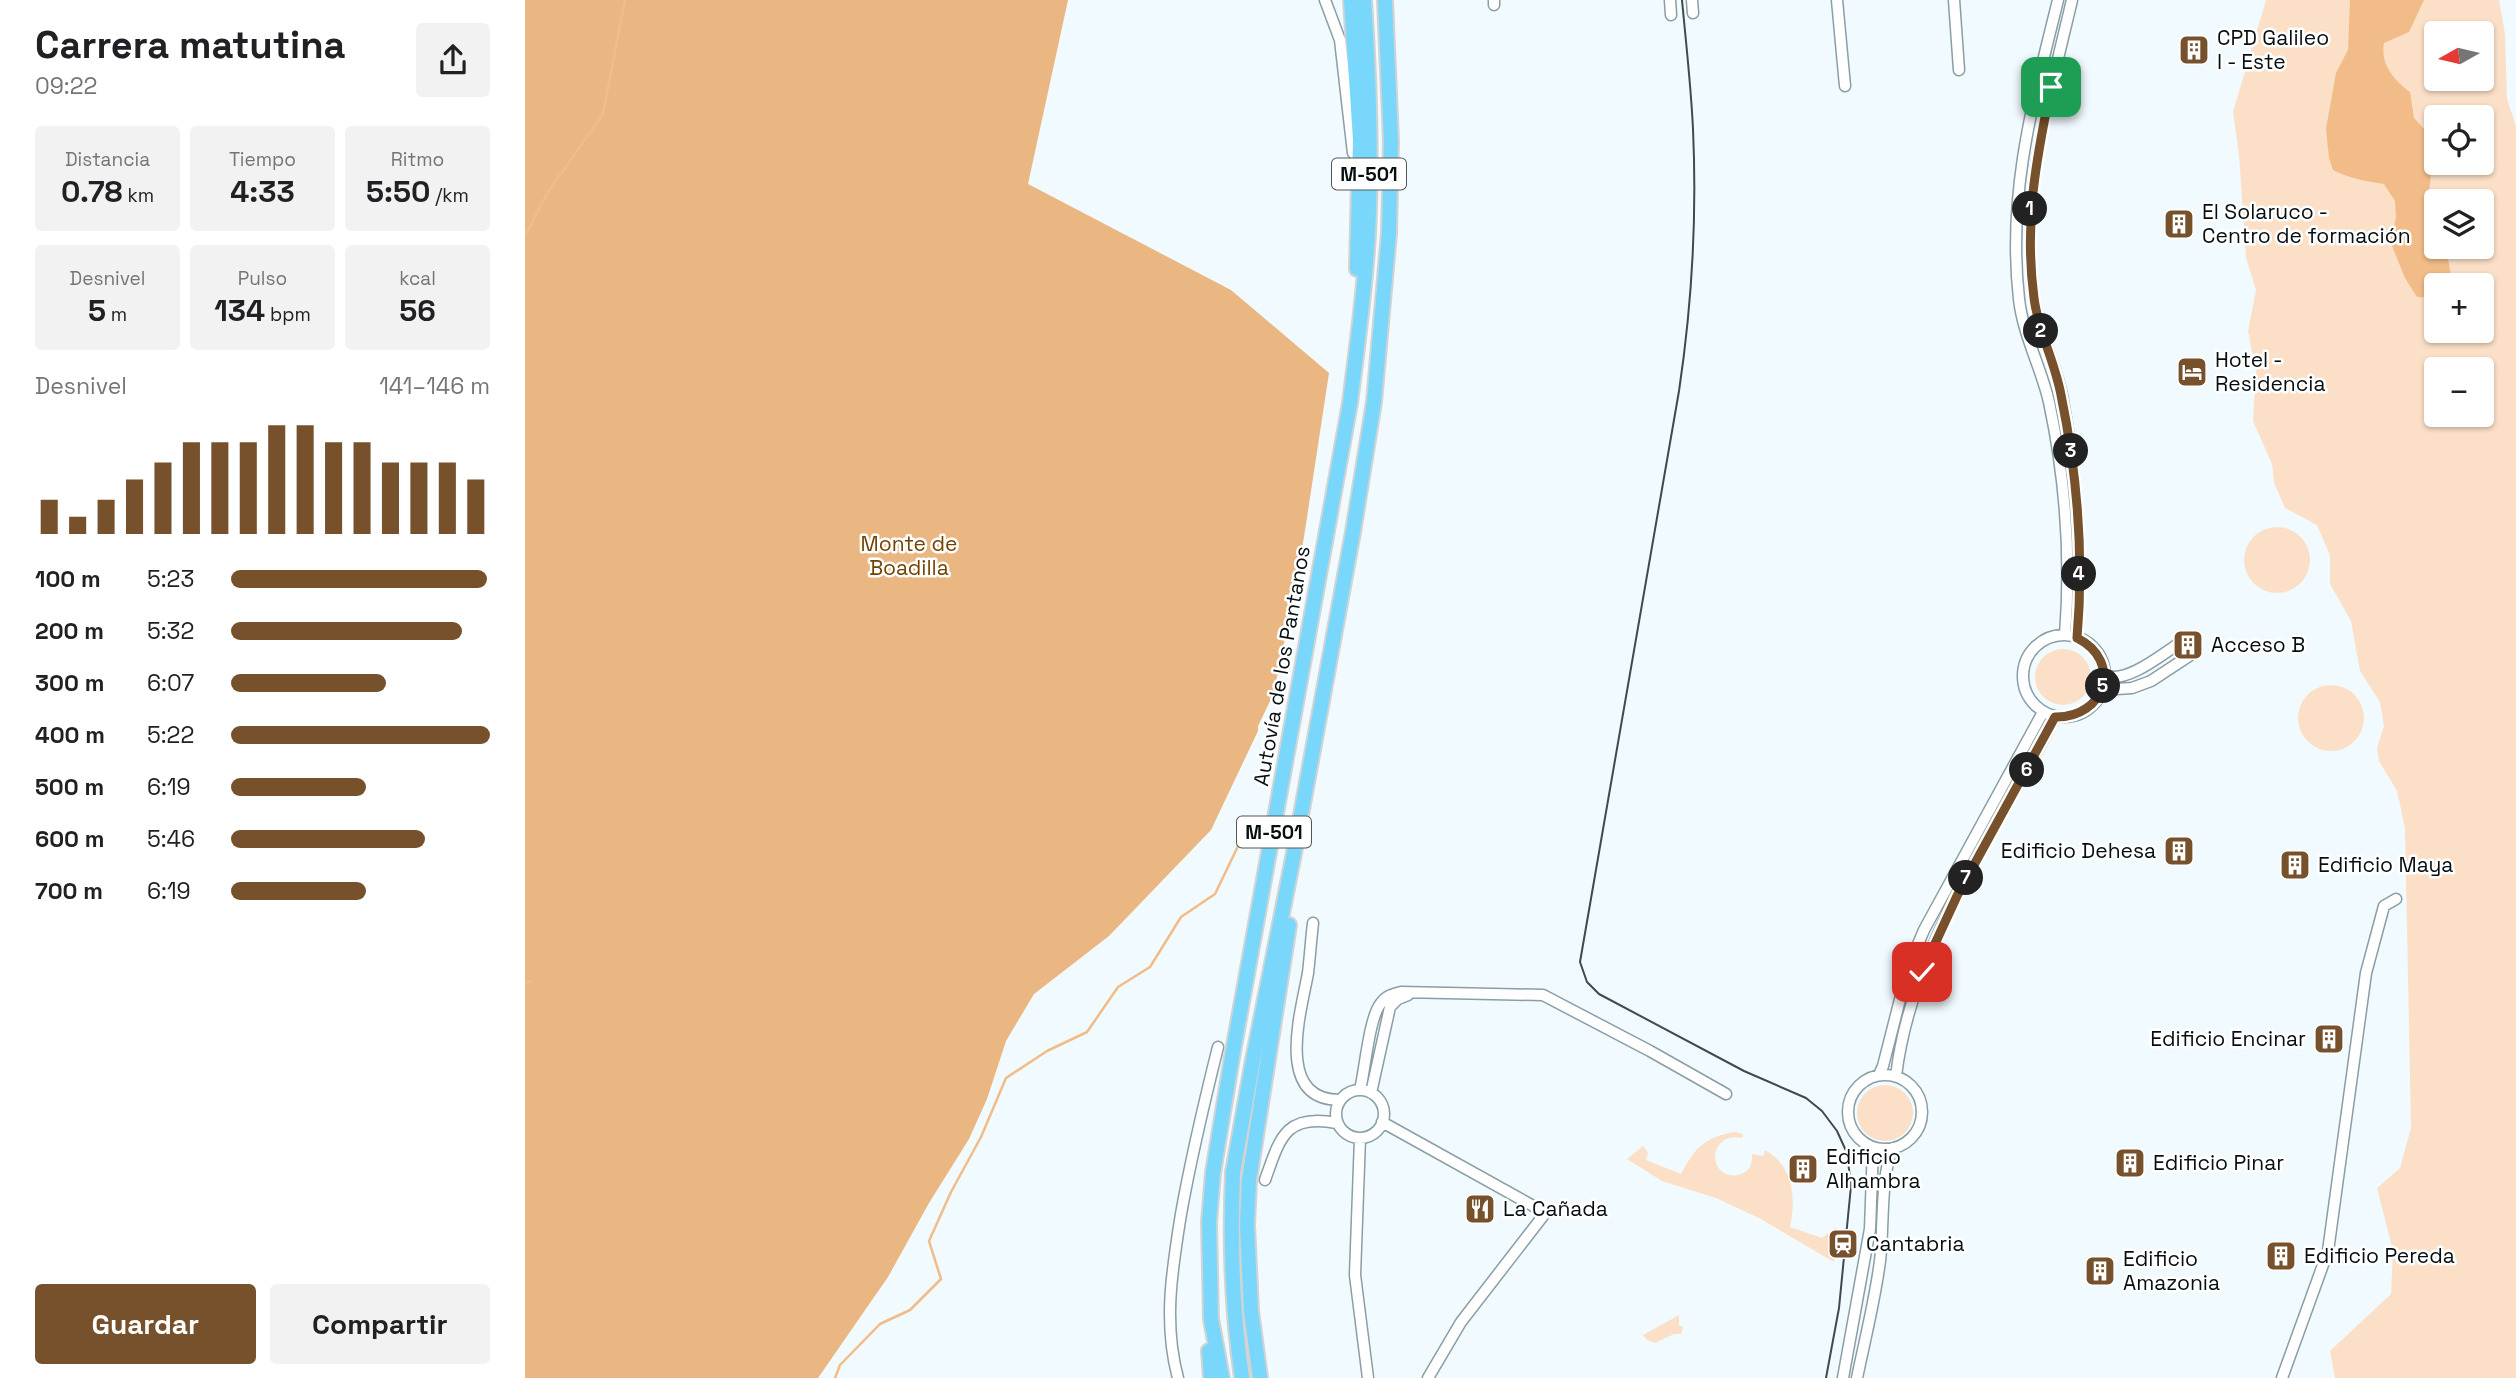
<!DOCTYPE html>
<html lang="es">
<head>
<meta charset="utf-8">
<style>
	:root { --surface:#fff; --page:#f2f2f2; --text:#202124; --muted:#757577; --accent:#76512c }
	body { margin:0; font-family:"Space Grotesk",sans-serif; background:var(--page); color:var(--text); height:100vh; display:flex; flex-direction:column; font-size:26px; white-space:nowrap }
	* { box-sizing:border-box; margin:0 }
	p { font-size:23px; color:var(--muted) }
	.icon { flex:none; width:38px; height:38px; fill:none; stroke:currentColor; stroke-width:2; stroke-linecap:round; stroke-linejoin:round }
	.map { position:relative; flex:1; overflow:hidden }
	.details { display:flex; flex-direction:column; background:var(--surface); width:525px }
	.details>* { flex:none }
	.needle { width:46px; rotate:262deg }
	.tools { position:absolute; left:1899px; top:21px; display:grid; gap:14px }
	.tools a { display:grid; place-items:center; width:70px; height:70px; border-radius:7px; background:var(--surface); box-shadow:0 2px 5px #0004; font-size:35px }
	.pin { position:absolute; display:grid; place-items:center; width:60px; height:60px; color:#fff; margin:-30px; border-radius:14px; box-shadow:0 4px 10px #0006 }
	.km { position:absolute; width:35px; height:35px; margin:-18px; border-radius:50%; background:#222; color:#fff; font-size:19px; line-height:35px; text-align:center }
	.round { display:grid; place-items:center; flex:none; width:74px; height:74px; border-radius:7px; background:var(--page) }
	.summary { display:flex; align-items:center; justify-content:space-between; height:119px; padding:0 35px }
	h1 { font-size:38px; font-weight:700; line-height:52px }
	.stats { display:grid; grid-template-columns:repeat(3,1fr); gap:10px; height:119px; padding:7px 35px }
	.stats div { display:grid; align-content:center; border-radius:7px; background:var(--page); text-align:center }
	.stats b { font-size:30px; font-weight:700 }
	.stats small { font-size:19px; font-weight:400 }
	.stats p { font-size:19px }
	.chart { height:196px; padding:14px 35px }
	.chart p { display:flex; justify-content:space-between }
	.chart svg { width:100%; height:126px; margin-top:7px; stroke:var(--accent); stroke-width:6 }
	.action { display:flex; gap:14px; margin-top:auto; padding:14px 35px }
	.action a { flex:1; height:80px; border-radius:7px; background:var(--accent); color:#fff; font-size:28px; font-weight:700; line-height:80px; text-align:center }
	.action a+a { background:var(--page); color:var(--text) }
	ul { padding:0 35px; list-style:none; font-size:23px }
	li { display:grid; grid-template-columns:112px 84px 1fr; align-items:center; height:52px }
	li i { height:18px; border-radius:9px; background:var(--accent) }
	main { display:flex; flex:1; min-height:0 }
	.map>svg:first-child { display:block }
	.green { fill:#fbe0c7; fill-rule:evenodd }
	.forest { fill:#eab682 }
	.water { fill:#f1bc88 }
	.lines { fill:none; stroke-linecap:round; stroke-linejoin:round }
	.stream { stroke:#f1bc88; stroke-width:2.5 }
	.minor-casing { stroke:#899ea7; stroke-width:13 }
	.highway-casing { stroke:#d2d4d4; stroke-width:18 }
	.minor { stroke:#fff; stroke-width:10 }
	.highway { stroke:#78d7fb; stroke-width:14 }
	.tram { stroke:#41494c; stroke-width:2 }
	.route-casing { stroke:#fff; stroke-width:14 }
	.route { stroke:#76512c; stroke-width:9 }
	.labels { text-anchor:middle; stroke-width:5; stroke-linejoin:round; paint-order:stroke }
	.shield { fill:#fff; stroke:#515658; stroke-width:2 }
	.shield-label { font-size:19px; font-weight:bold; fill:#060e11 }
	.poi-label { font-size:21px; fill:#060e11; stroke:#fff; text-anchor:start }
	.park-label { font-size:21px; fill:#724200; stroke:#fff }
	.street-label { font-size:21px; fill:#060e11; stroke:#fff }
</style>
</head>
<body>
<main>
<section class="details">
<div class="summary"><div><h1>Carrera matutina</h1><p>09:22</p></div><a class="round"><svg class="icon" aria-label="share" viewBox="0 0 24 24"><path d="M12 15V3M7 8l5-5 5 5M5 13v7h14v-7"/></svg></a></div>
<div class="stats">
<div><p>Distancia</p><b>0.78<small> km</small></b></div>
<div><p>Tiempo</p><b>4:33</b></div>
<div><p>Ritmo</p><b>5:50<small> /km</small></b></div>
</div>
<div class="stats">
<div><p>Desnivel</p><b>5<small> m</small></b></div>
<div><p>Pulso</p><b>134<small> bpm</small></b></div>
<div><p>kcal</p><b>56</b></div>
</div>
<div class="chart"><p><span>Desnivel</span>141–146 m</p>
<svg viewBox="0 0 160 44" preserveAspectRatio="none"><path d="M5 44V32M15 44V38M25 44V32M35 44V25M45 44V19M55 44V12M65 44V12M75 44V12M85 44V6M95 44V6M105 44V12M115 44V12M125 44V19M135 44V19M145 44V19M155 44V25"/></svg>
</div>
<ul>
<li><b>100 m</b>5:23<i style="width:99%"></i></li>
<li><b>200 m</b>5:32<i style="width:89%"></i></li>
<li><b>300 m</b>6:07<i style="width:60%"></i></li>
<li><b>400 m</b>5:22<i style="width:100%"></i></li>
<li><b>500 m</b>6:19<i style="width:52%"></i></li>
<li><b>600 m</b>5:46<i style="width:75%"></i></li>
<li><b>700 m</b>6:19<i style="width:52%"></i></li>
</ul>
<div class="action"><a>Guardar</a><a>Compartir</a></div>
</section>
<div class="map">
<svg width="1991" height="1378" viewBox="0 0 1991 1378">
	<rect width="100%" height="100%" fill="#f1fafe"/>
	<path class="green" d="M1741 0H1974L1980 34 1982 99 1991 126V1378H1810L1805 1351 1866 1294 1868 1251 1852 1188 1875 1168 1886 1128 1880 828 1872 791 1854 761 1852 748 1859 726 1855 702 1835 671 1826 621 1805 584V555L1792 525 1760 508 1749 483 1747 464 1728 421 1731 371 1723 331 1731 290 1721 258 1714 154 1708 112ZM1911 33H1956V79H1911ZM1911 117H1956V163H1911ZM1911 201H1956V247H1911ZM1911 285H1956V331H1911ZM1911 369H1956V415H1911Z
		M1719 560a33 33 0 1 1 66 0a33 33 0 1 1-66 0Z
		M1510 677a28 28 0 1 1 56 0a28 28 0 1 1-56 0Z
		M1773 718a33 33 0 1 1 66 0a33 33 0 1 1-66 0Z
		M1332 1113a28 28 0 1 1 56 0a28 28 0 1 1-56 0Z
		M1210 1132 1218 1134 1217 1138C1182 1131 1182 1181 1213 1175 1225 1172 1227 1165 1227 1154L1238 1156 1240 1150C1269 1166 1271 1199 1265 1227L1297 1238 1311 1227 1309 1262 1234 1218 1191 1198 1137 1181 1102 1159 1118 1146 1123 1153 1121 1160 1156 1174C1170 1148 1179 1137 1210 1132Z
		M1154 1315V1325L1158 1327 1156 1334H1149L1130 1343 1122 1340 1118 1335Z"/>
	<path class="forest" d="M0 0H543L503 184 706 290 804 373 779 537 756 659 748 695 733 726V731L686 830 584 936 509 994 481 1041 462 1099 444 1139 404 1203 363 1277 293 1378H0Z"/>
	<path class="water" d="M1825 0H1899L1884 32 1859 43C1855 64 1869 80 1885 92L1889 118 1899 129 1903 154 1906 175 1904 191 1905 214 1911 233V247H1918C1924 259 1926 271 1926 285H1911V298L1892 297 1880 278 1865 241 1871 218 1870 201 1859 184C1841 181 1825 179 1808 170L1804 158 1801 129 1811 73 1823 50Z"/>
	<g class="lines">
		<path class="stream" d="M0 236 23 192 78 114 100 0
			M0 983 6 981
			M310 1378 315 1365 355 1324 385 1310 416 1279 404 1241 426 1192 456 1137 481 1078 522 1051 562 1032 593 987 625 967 656 917 690 894 715 842"/>
		<g class="minor-casing">
			<path id="minor" d="M800 0 815 40 828 153
				M969 0V5
				M1145 0 1146 15
				M1167 0 1168 13
				M1312 0 1320 86
				M1429 0 1434 70
				M1533 0C1508 102 1482 193 1494 299 1498 335 1516 367 1524 402 1540 477 1546 559 1540 635
				M1547 0C1524 98 1495 197 1509 298 1514 332 1530 362 1537 395 1552 474 1559 558 1552 638
				M1498 676a41 41 0 1 1 82 0a41 41 0 1 1-82 0Z
				M1579 674C1598 687 1639 653 1656 642
				M1577 690 1607 688 1626 681 1664 656
				M788 923C786 940 785 956 783 973 776 1012 749 1100 815 1100
				M1354 1075 1358 1066 1383 968 1399 930 1518 712
				M1323 1112a37 37 0 1 1 74 0a37 37 0 1 1-74 0Z
				M1371 1076C1387 943 1471 834 1530 717
				M835 1090C840 1070 844 1017 856 1003 861 996 868 994 876 992L1018 995 1125 1051 1201 1094
				M811 1114a24 24 0 1 1 48 0a24 24 0 1 1-48 0Z
				M846 1093 865 1007 873 999 883 995
				M857 1122 1010 1207 1018 1216 936 1322 903 1378
				M835 1138 830 1275 843 1378
				M740 1180C755 1138 760 1113 812 1123
				M653 1378C638 1323 647 1270 656 1214 666 1158 679 1103 693 1047
				M1318 1378 1345 1229 1348 1147
				M1332 1378C1340 1339 1350 1300 1355 1261 1359 1228 1355 1176 1368 1148
				M1757 1378 1803 1251 1841 973 1859 906 1871 899"/>
		</g>
		<g class="highway-casing">
			<path id="highway" d="M826 0 835 140 832 269
				M684 1351 686 1378
				M697 1378 686 1319 684 1222 688 1173 707 1057 825 403C832 347 840 291 843 234 847 156 844 78 839 0
				M717 1378C707 1309 705 1241 708 1172L728 1060 769 853 828 532 849 402 864 233 866 141 860 0
				M735 1378 726 1311 722 1225 724 1180 764 925"/>
		</g>
		<use href="#minor" class="minor"/>
		<use href="#highway" class="highway"/>
		<path class="tram" d="M1157 0C1161 43 1166 86 1168 129 1172 217 1167 304 1154 391L1055 962 1062 982 1074 994 1219 1071 1281 1098 1297 1111 1312 1131 1322 1153 1326 1186 1314 1308 1301 1378"/>
	</g>
	<g class="lines">
		<g class="route-casing">
			<path id="route" d="M1397 972 1432 896 1530 717C1581 718 1598 661 1552 638 1559 558 1552 473 1536 395 1530 362 1513 331 1509 298 1499 223 1511 160 1526 87"/>
		</g>
		<use href="#route" class="route"/>
	</g>
	<defs>
		<g id="building-square" transform="scale(1.575)"><rect x="-9" y="-9" width="18" height="18" rx="4" fill="#76512c" stroke="#fff"/><path d="M-4-6H4V6H1V3H-1V6H-4ZM-2.5-4.3h1.7v1.8h-1.7ZM.8-4.3h1.7v1.8H.8ZM-2.5-1h1.7V.8h-1.7ZM.8-1h1.7V.8H.8Z" fill="#fff"/></g>
		<g id="hotel-square" transform="scale(1.575)"><rect x="-9" y="-9" width="18" height="18" rx="4" fill="#76512c" stroke="#fff"/><path d="M-6-4.5h1.5V1H6V5H4.5V3h-9V5H-6ZM-4 0a1.8 1.8 0 1 1 3.6 0ZM.5 0V-2.5h3Q6-2.5 6 0Z" fill="#fff"/></g>
		<g id="restaurant-square" transform="scale(1.575)"><rect x="-9" y="-9" width="18" height="18" rx="4" fill="#76512c" stroke="#fff"/><path d="M-5-6h1v4h1v-4h1v4h1v-4h1v5L-1.5 .5V6h-2V.5L-5-1ZM5-6V6H3V1.5H1.5Q1.5-4 5-6Z" fill="#fff"/></g>
		<g id="station-square" transform="scale(1.575)"><rect x="-9" y="-9" width="18" height="18" rx="4" fill="#76512c" stroke="#fff"/><path d="M-3-6H3Q5-6 5-4V2Q5 4 3 4L4.5 6H3L1.5 4h-3L-3 6H-4.5L-3 4Q-5 4-5 2V-4Q-5-6-3-6ZM-3.5-4v3h7v-3ZM-3.5 1v1.5H-2V1ZM2 1v1.5H3.5V1Z" fill="#fff"/></g>
	</defs>
	<g fill-rule="evenodd">
		<use href="#building-square" x="1669" y="50"/>
		<use href="#building-square" x="1654" y="224"/>
		<use href="#hotel-square" x="1667" y="372"/>
		<use href="#building-square" x="1663" y="645"/>
		<use href="#building-square" x="1654" y="851"/>
		<use href="#building-square" x="1770" y="865"/>
		<use href="#building-square" x="1804" y="1039"/>
		<use href="#building-square" x="1605" y="1163"/>
		<use href="#building-square" x="1278" y="1169"/>
		<use href="#restaurant-square" x="955" y="1209"/>
		<use href="#station-square" x="1318" y="1244"/>
		<use href="#building-square" x="1756" y="1256"/>
		<use href="#building-square" x="1575" y="1271"/>
	</g>
	<g class="labels">
		<g class="shield">
			<rect x="807" y="158.5" width="74" height="31" rx="5"/>
			<rect x="712" y="816.5" width="74" height="31" rx="5"/>
		</g>
		<g class="shield-label">
			<text x="844" y="181">M-501</text>
			<text x="749" y="839">M-501</text>
		</g>
		<g class="poi-label">
			<text x="1692" y="45">CPD Galileo<tspan x="1692" dy="24">I - Este</tspan></text>
			<text x="1677" y="219">El Solaruco -<tspan x="1677" dy="24">Centro de formación</tspan></text>
			<text x="1690" y="367">Hotel -<tspan x="1690" dy="24">Residencia</tspan></text>
			<text x="1686" y="652">Acceso B</text>
			<text x="1631" y="858" text-anchor="end">Edificio Dehesa</text>
			<text x="1793" y="872">Edificio Maya</text>
			<text x="1781" y="1046" text-anchor="end">Edificio Encinar</text>
			<text x="1301" y="1164">Edificio<tspan x="1301" dy="24">Alhambra</tspan></text>
			<text x="1628" y="1170">Edificio Pinar</text>
			<text x="978" y="1216">La Cañada</text>
			<text x="1341" y="1251">Cantabria</text>
			<text x="1779" y="1263">Edificio Pereda</text>
			<text x="1598" y="1266">Edificio<tspan x="1598" dy="24">Amazonia</tspan></text>
		</g>
		<g class="park-label">
			<text x="384" y="551">Monte de<tspan x="384" dy="24">Boadilla</tspan></text>
		</g>
		<g class="street-label">
			<text transform="translate(757 666) rotate(-80)" y="7">Autovía de los Pantanos</text>
		</g>
	</g>
</svg>
<div class="tools">
<a><svg class="needle" viewBox="-14 -14 28 28"><path d="M0-13l5 13h-10z" fill="#e53935"/><path d="M0 13l5-13h-10z" fill="#757577"/></svg></a>
<a><svg class="icon" aria-label="locate" viewBox="0 0 24 24"><circle cx="12" cy="12" r="6"/><path d="M12 2v4M12 18v4M2 12h4M18 12h4"/></svg></a>
<a><svg class="icon" aria-label="layers" viewBox="0 0 24 24"><path d="M12 4l9 5-9 5-9-5zM3 14l9 5 9-5"/></svg></a>
<a>+</a>
<a>−</a>
</div>
<div class="pin" style="left:1526px;top:87px;background:#1e9e55"><svg class="icon" aria-label="arrive" viewBox="0 0 24 24"><path d="M6 21V4h12l-3 4 3 4H6"/></svg></div>
<div class="pin" style="left:1397px;top:972px;background:#d93025"><svg class="icon" aria-label="check" viewBox="0 0 24 24"><path d="M5 12l5 5 9-10"/></svg></div>
<b class="km" style="left:1505px;top:209px">1</b>
<b class="km" style="left:1516px;top:331px">2</b>
<b class="km" style="left:1546px;top:451px">3</b>
<b class="km" style="left:1554px;top:574px">4</b>
<b class="km" style="left:1578px;top:686px">5</b>
<b class="km" style="left:1502px;top:770px">6</b>
<b class="km" style="left:1441px;top:878px">7</b>
</div>
</main>
</body>
</html>
